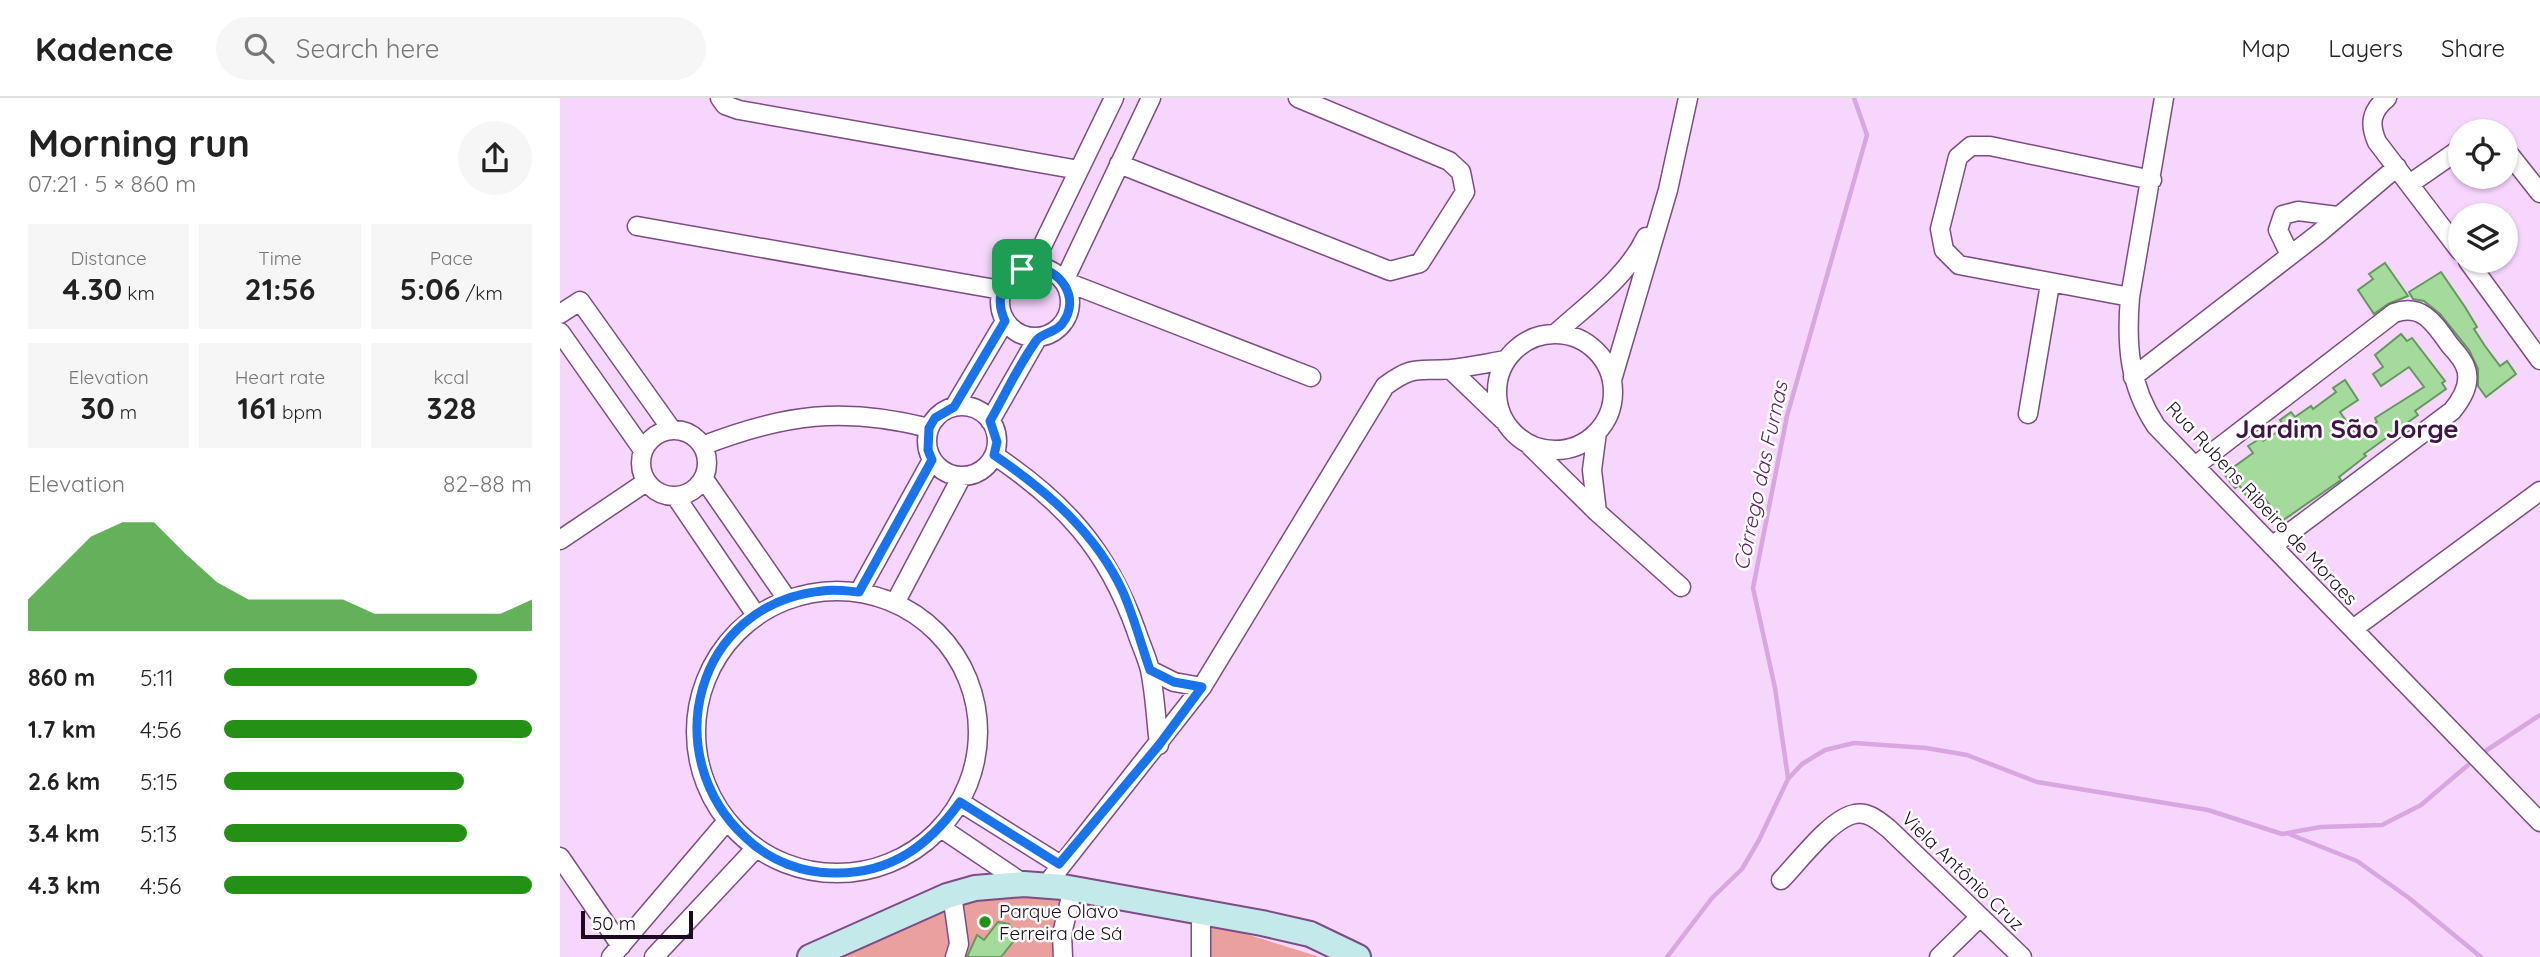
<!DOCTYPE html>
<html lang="en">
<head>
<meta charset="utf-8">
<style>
	:root { --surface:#fff; --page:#f6f6f6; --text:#222; --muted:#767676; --line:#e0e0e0; --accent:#259016 }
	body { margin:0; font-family:Quicksand,sans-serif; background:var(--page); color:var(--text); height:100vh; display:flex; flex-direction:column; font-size:26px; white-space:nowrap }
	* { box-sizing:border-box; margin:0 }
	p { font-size:23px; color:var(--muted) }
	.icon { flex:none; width:38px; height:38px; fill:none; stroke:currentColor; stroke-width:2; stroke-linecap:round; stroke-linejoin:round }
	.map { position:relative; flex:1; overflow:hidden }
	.side { display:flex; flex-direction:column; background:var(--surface); width:560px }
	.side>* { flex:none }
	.buttons { position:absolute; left:1888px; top:21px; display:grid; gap:14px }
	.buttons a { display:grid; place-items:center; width:70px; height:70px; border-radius:50%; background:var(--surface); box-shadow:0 2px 5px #0004; font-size:35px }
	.scale { position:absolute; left:21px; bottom:18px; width:112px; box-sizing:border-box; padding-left:7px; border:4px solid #1d0920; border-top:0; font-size:19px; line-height:24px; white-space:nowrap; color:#1d0920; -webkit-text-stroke:5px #fff; paint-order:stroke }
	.pin { position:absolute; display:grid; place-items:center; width:60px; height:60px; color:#fff; margin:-30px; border-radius:14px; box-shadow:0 4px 10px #0006 }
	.round { display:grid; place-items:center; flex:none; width:74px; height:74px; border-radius:37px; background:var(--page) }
	.head { display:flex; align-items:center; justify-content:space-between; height:119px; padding:0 28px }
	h1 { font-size:38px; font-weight:700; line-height:52px }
	.stats { display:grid; grid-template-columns:repeat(3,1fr); gap:10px; height:119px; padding:7px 28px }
	.stats div { display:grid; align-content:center; border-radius:0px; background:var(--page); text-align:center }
	.stats b { font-size:30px; font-weight:700 }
	.stats small { font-size:19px; font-weight:400 }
	.stats p { font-size:19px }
	.chart { height:196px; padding:14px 28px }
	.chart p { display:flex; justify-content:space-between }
	.chart svg { width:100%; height:126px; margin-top:7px; fill:var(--accent); opacity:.7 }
	ul { padding:0 28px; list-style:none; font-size:23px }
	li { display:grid; grid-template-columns:112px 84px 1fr; align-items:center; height:52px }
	li i { height:18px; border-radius:9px; background:var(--accent) }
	header { display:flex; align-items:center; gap:42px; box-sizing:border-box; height:98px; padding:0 35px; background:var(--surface); border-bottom:2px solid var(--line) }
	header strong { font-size:33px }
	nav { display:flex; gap:38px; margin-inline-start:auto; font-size:24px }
	.search { width:490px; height:63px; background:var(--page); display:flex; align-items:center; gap:18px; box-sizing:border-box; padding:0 24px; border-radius:38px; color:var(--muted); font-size:26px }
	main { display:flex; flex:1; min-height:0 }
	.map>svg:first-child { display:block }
	.green { fill:#eaa09d }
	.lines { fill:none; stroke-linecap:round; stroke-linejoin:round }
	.stream { stroke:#d8a6e1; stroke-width:4.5 }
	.building { fill:#a4db9c; stroke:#64995d; stroke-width:2 }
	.street-casing { stroke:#7c4c85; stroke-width:21 }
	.secondary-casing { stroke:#7c4c85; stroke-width:28 }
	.street { stroke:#fff; stroke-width:18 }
	.secondary { stroke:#c3e9eb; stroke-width:24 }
	.route-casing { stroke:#fff; stroke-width:14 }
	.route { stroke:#1a73e8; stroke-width:9 }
	.poi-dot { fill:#259016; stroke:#fff; stroke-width:2.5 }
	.labels { text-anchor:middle; stroke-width:5; stroke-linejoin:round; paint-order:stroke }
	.street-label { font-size:19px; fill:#1d0920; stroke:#fff }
	.poi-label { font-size:19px; fill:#1d0920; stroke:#fff; text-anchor:start }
	.water-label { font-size:21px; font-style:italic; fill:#5c2167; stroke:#fff }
	.district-label { font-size:26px; font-weight:bold; fill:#411348; stroke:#fff }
</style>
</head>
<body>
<header>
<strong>Kadence</strong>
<div class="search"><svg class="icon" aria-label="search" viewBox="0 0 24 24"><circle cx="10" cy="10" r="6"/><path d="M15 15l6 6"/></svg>Search here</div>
<nav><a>Map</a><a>Layers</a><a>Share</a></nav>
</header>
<main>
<section class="side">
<div class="head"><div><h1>Morning run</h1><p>07:21 · 5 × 860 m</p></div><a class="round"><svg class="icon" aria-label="share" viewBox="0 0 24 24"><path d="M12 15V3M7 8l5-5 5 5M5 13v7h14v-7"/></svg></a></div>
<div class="stats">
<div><p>Distance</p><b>4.30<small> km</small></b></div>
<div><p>Time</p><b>21:56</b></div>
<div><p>Pace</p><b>5:06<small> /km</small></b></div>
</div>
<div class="stats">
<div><p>Elevation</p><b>30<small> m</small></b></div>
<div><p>Heart rate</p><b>161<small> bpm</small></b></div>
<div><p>kcal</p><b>328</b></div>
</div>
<div class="chart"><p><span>Elevation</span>82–88 m</p>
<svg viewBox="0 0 160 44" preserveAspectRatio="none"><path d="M0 44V33L10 22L20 11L30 6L40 6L50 17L60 27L70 33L80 33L90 33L100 33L110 38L120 38L130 38L140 38L150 38L160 33V44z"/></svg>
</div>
<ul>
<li><b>860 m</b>5:11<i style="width:82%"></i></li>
<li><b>1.7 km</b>4:56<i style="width:100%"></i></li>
<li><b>2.6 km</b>5:15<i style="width:78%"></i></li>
<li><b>3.4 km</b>5:13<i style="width:79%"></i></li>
<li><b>4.3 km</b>4:56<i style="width:100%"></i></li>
</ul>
</section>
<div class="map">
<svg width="1980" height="859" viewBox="0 0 1980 859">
	<rect width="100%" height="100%" fill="#f7d6fd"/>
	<path class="green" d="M466 798 505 802 501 859H273L396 803Z
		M644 823 760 859H643Z"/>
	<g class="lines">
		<path class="stream" d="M1927 652 1980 617
			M1228 680 1215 590 1193 490 1227 318 1307 37 1294 0
			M1729 736 1797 763 1849 800 1921 859
			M1107 859 1152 800 1182 771 1199 742 1228 681 1242 666 1265 652 1294 645 1366 650 1407 657 1477 684 1648 712 1722 736 1761 729 1822 727 1861 707 1908 667"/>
	</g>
	<path class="building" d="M1825 165 1848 198 1828 206 1814 216 1798 192 1813 181 1809 176Z
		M1881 174 1905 209 1917 229 1914 231 1925 248 1940 268 1947 263 1956 276 1926 299 1918 288V271L1909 252 1880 216 1864 203 1853 201 1849 194Z
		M1841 236 1847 243 1852 240 1885 283 1882 285 1886 291 1855 313 1858 317 1804 356 1806 358 1779 379 1781 382 1722 423 1705 401 1694 409 1679 387 1675 390 1664 376 1693 355 1688 348 1701 340 1703 343 1725 329 1720 322 1731 314 1735 319 1751 308 1753 311 1776 294 1773 290 1785 282 1798 302 1780 314 1796 337 1817 324 1815 320 1864 289 1849 269 1821 288 1813 276 1823 269 1815 257Z
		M438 824 449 826 456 840 441 859H407L417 837 424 842Z"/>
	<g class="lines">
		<g class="street-casing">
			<path id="street" d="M160 0 165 7 179 12 519 72
				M591 0 504 183 751 279
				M1604 0 1570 199C1566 247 1569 287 1596 328L1980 724
				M1827 0C1811 13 1809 26 1817 44L1900 153
				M1946 52 1980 95
				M559 66 830 173 860 165 905 94 901 74 889 63 738 0
				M1851 85 1900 51
				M77 128 441 192
				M1730 157 1718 132 1723 117 1738 113 1777 118
				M1908 163 1980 262
				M440 204a35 35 0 1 1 70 0a35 35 0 1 1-70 0Z
				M472 169 554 0
				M1570 199 1399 167 1384 152 1380 131 1398 59 1411 48H1430L1592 82
				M0 216 20 203 112 332
				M0 234 83 352
				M995 236C1028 206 1067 179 1086 139
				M937 294a58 58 0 1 1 116 0a58 58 0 1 1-116 0Z
				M890 271 943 322
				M1573 279 1758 136 1837 69
				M1052 282 1108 92 1128 0
				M367 343a35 35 0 1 1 70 0a35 35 0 1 1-70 0Z
				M394 309 445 223
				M1468 316 1490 186
				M430 323 478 239
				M81 365a33 33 0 1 1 66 0a33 33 0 1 1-66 0Z
				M142 348C224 316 284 308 369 330
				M970 348 1037 414 1121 489
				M434 357C504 404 547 451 576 532 580 545 587 559 590 572 595 596 596 622 599 647
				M1635 368 1834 215C1862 205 1874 225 1889 246 1894 252 1902 260 1905 268 1912 284 1902 301 1892 313L1712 448
				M144 381 227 501
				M116 399 196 517
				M1037 414 1032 372 1037 334
				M0 442 86 384
				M136 634a141 141 0 1 1 282 0a141 141 0 1 1-282 0Z
				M299 494 372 362
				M335 505 402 378
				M1793 531 1980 393
				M590 572 614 584 642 589
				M400 704 499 766
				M381 730 464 786
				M0 759 61 848
				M1221 782C1238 765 1271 720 1295 716 1308 713 1319 723 1329 731L1462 859
				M486 787 642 589 825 288C855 266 857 274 891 271 909 269 928 265 946 262
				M392 796 399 846 395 859
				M51 859 167 723
				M94 859 196 750
				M503 859 502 836 513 790
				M641 859V813
				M1379 859 1420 819"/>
		</g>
		<g class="secondary-casing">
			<path id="secondary" d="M250 859 387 798 415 790 464 786 503 789 702 825 750 836 798 859"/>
		</g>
		<use href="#street" class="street"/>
		<use href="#secondary" class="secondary"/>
	</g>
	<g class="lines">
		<g class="route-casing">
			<path id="route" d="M472 169C500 170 522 200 502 226 495 235 481 235 476 243 458 268 445 297 430 323L437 344 434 357C487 393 536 435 563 494 574 519 581 546 590 572L614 584 642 589 599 647 499 766 400 704C369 747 332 775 277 775 244 776 210 763 186 740 96 657 135 506 262 493 274 491 287 493 299 494L372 362 368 352 369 330 375 320 394 309 445 223C433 197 445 175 472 169Z"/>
		</g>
		<use href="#route" class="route"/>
	</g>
	<circle class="poi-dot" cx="425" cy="824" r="7"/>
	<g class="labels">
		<g class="street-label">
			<text transform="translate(1702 405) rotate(47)" y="7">Rua Rubens Ribeiro de Moraes</text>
			<text transform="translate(1403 773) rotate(44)" y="7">Viela Antônio Cruz</text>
		</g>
		<g class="poi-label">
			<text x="439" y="820">Parque Olavo<tspan x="439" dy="22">Ferreira de Sá</tspan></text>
		</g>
		<g class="water-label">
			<text transform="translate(1201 378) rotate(-78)" y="7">Córrego das Furnas</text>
		</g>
		<g class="district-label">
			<text x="1787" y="340">Jardim São Jorge</text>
		</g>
	</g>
</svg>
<div class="buttons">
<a><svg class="icon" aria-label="locate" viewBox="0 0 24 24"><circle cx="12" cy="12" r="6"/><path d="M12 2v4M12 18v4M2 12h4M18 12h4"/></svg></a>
<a><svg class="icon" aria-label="layers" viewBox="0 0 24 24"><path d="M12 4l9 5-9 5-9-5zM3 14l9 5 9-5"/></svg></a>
</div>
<div class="scale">50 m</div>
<div class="pin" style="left:462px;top:171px;background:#1e9e55"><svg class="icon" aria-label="arrive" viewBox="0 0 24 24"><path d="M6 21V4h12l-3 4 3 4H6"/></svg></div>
</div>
</main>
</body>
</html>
